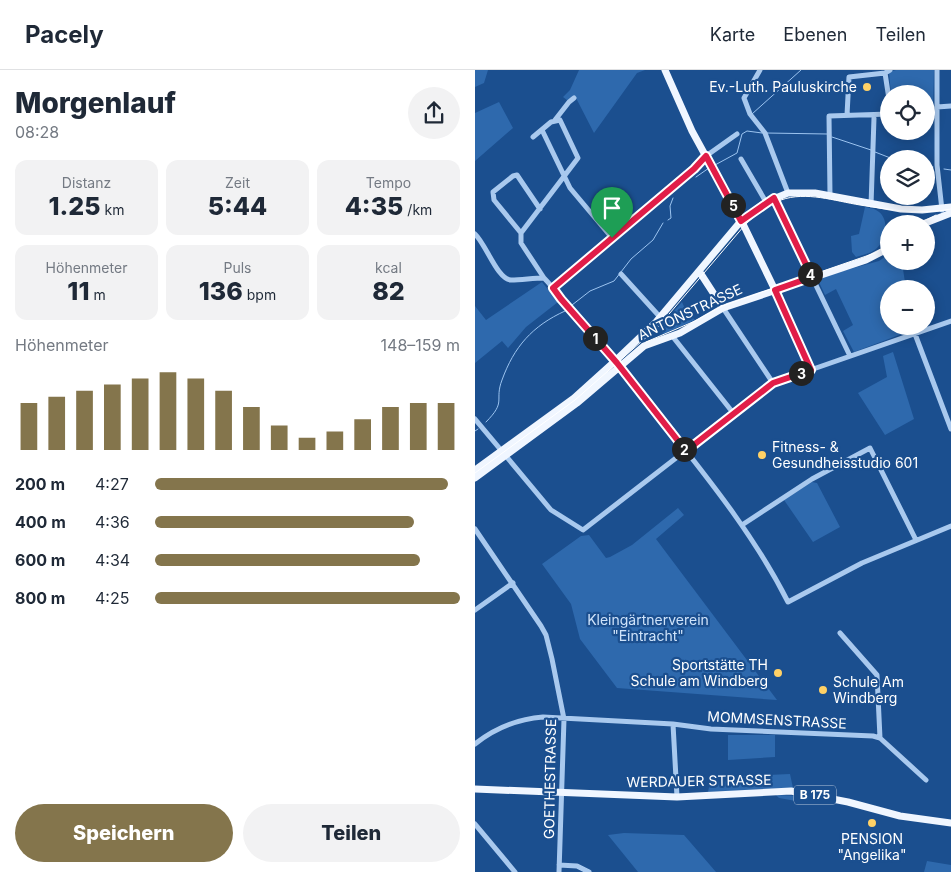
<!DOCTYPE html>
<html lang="de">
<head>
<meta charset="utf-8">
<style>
	:root { --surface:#fff; --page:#f2f2f3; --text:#1f2937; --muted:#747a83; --line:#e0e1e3; --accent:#84754c }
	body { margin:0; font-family:Inter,sans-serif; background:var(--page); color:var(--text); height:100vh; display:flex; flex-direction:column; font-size:19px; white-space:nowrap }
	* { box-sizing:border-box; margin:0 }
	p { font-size:16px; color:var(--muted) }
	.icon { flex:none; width:28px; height:28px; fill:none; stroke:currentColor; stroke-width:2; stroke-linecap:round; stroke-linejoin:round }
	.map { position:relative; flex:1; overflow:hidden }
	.side { display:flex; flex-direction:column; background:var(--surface); width:475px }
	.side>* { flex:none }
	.fabs { position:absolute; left:405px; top:15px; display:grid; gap:10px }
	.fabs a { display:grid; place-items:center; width:55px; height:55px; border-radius:50%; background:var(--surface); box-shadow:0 2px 12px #0003; font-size:25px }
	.pin { position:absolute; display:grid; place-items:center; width:42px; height:42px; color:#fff; margin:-51px -21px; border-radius:50% 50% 50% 0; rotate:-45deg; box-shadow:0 0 5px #0007 }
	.pin .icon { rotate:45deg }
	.km { position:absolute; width:25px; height:25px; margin:-12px; border-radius:50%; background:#222; color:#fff; font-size:14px; line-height:25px; text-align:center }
	.round { display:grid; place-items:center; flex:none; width:52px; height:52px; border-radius:26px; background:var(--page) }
	.summary { display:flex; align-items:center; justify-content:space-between; height:85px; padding:0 15px }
	h1 { font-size:28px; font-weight:800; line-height:38px }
	.figures { display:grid; grid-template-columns:repeat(3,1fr); gap:8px; height:85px; padding:5px 15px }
	.figures div { display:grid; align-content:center; border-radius:12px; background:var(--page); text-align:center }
	.figures b { font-size:25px; font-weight:800 }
	.figures small { font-size:14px; font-weight:400 }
	.figures p { font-size:14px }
	.chart { height:140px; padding:10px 15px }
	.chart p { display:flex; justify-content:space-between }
	.chart svg { width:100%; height:90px; margin-top:5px; stroke:var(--accent); stroke-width:6 }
	.cta { display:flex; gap:10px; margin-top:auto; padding:10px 15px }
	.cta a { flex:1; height:58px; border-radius:30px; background:var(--accent); color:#fff; font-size:20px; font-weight:800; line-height:58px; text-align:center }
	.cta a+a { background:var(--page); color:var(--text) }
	ul { padding:0 15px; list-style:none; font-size:16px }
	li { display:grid; grid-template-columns:80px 60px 1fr; align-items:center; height:38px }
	li i { height:12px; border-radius:6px; background:var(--accent) }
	header { display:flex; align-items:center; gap:30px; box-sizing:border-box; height:70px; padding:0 25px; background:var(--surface); border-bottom:1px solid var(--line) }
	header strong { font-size:24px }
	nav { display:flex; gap:28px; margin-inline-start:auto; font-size:18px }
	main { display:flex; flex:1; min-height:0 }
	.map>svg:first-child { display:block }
	.green { fill:#2e69ad }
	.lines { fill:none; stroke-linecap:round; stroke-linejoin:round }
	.stream { stroke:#9cc4f0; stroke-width:1 }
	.minor { stroke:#a9c9ee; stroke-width:5 }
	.major { stroke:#f0f6ff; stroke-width:7 }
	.tram { stroke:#fff; stroke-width:1 }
	.route-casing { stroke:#fff; stroke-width:10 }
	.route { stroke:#e11d48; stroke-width:6 }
	.poi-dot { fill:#ffd166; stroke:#1b4f8f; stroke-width:2 }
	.labels { text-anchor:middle; stroke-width:4.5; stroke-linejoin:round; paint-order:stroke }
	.shield { fill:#1b4f8f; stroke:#bbcadd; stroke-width:1 }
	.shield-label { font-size:12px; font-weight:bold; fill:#fff }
	.poi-label { font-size:14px; fill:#fff; stroke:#1b4f8f; text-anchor:end }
	.street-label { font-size:14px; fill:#fff; stroke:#1b4f8f }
	.park-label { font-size:14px; fill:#cfe3fa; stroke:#1b4f8f }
</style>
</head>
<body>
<header>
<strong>Pacely</strong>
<nav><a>Karte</a><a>Ebenen</a><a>Teilen</a></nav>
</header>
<main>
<section class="side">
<div class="summary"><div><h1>Morgenlauf</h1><p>08:28</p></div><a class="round"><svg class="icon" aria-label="share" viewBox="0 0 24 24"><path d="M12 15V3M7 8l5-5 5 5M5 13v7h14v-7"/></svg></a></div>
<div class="figures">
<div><p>Distanz</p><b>1.25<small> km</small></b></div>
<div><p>Zeit</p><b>5:44</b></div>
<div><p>Tempo</p><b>4:35<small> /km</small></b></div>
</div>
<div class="figures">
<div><p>Höhenmeter</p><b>11<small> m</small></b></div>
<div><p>Puls</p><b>136<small> bpm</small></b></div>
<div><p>kcal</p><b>82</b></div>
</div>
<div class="chart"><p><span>Höhenmeter</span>148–159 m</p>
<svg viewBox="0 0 160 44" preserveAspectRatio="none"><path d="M5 44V21M15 44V18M25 44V15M35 44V12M45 44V9M55 44V6M65 44V9M75 44V15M85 44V23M95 44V32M105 44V38M115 44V35M125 44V29M135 44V23M145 44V21M155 44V21"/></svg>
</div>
<ul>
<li><b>200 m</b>4:27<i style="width:96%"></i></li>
<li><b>400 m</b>4:36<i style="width:85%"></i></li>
<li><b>600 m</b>4:34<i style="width:87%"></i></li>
<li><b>800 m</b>4:25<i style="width:100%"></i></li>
</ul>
<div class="cta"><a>Speichern</a><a>Teilen</a></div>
</section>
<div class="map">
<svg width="476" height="802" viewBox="0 0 476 802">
	<rect width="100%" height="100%" fill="#1b4f8f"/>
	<path class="green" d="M0 0H13L9 13 0 17Z
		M104 0H170L162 3 119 63 100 26 92 30 88 27 95 20Z
		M421 0H459L458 41H451V24H416L414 2Z
		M24 32 38 58 0 91V43Z
		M390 137C393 138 398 138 401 140 415 147 412 169 402 178 397 183 388 185 381 187L377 182 376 166 384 164Z
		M414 184V191H439L440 196 428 199 431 219H414V256H440V259L379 282 368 261 378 255 361 219 350 225 342 208 404 191Z
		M67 212 83 232 51 257 33 278 27 271 0 293V236L11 250Z
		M207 232 211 241 220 250 188 264 186 256Z
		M418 282 439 349 410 365 383 323 412 307 408 286Z
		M337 412 342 413 365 457 338 472 309 430Z
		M203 438 209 445 181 469 302 630 142 618 105 569 96 534 67 494 106 466 114 465 131 488 135 487 157 475Z
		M253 665H300V687L253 690Z
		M315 704 318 718 233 722 235 712 263 711 267 706Z
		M301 725 324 726 345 730 344 735 304 728Z
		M149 763 209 765 241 802H163L133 765Z
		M452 791 476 795V802H449Z"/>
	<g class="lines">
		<path class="stream" d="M277 44 326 0
			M291 63 352 64
			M357 67 396 80
			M400 82 418 89
			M240 95 262 83 267 64 272 61 287 63
			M451 97H458
			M469 99 476 100
			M221 107 234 98
			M193 150 196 148 195 136 198 128
			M97 235 115 221 139 211 156 189 178 170 188 153
			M11 352C32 331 19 331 27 310 39 277 57 256 90 241
			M0 361 3 359"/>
		<path class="minor" d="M285 0 269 28 275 44 290 63 313 123
			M462 0V95L467 140
			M410 3 414 29
			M462 37 476 36
			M451 43H462
			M372 45 374 7 410 3 415 0
			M80 50 94 32 99 28
			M67 60 95 118 137 168
			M266 89 291 132
			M355 125 354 46 414 44
			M299 128 375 286
			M396 135 399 48
			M65 139 42 105 38 106 18 122 19 130 46 163V173L69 208
			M46 163 103 88 85 50 76 52 58 67
			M0 164C11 174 22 209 36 210 47 210 58 208 69 208 80 219 89 233 100 246 126 277 153 307 178 339 227 401 277 461 313 532L387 493 476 456
			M146 204 185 247
			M78 218 219 99 231 86 262 64
			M300 220 336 300
			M248 238 298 313
			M440 264 476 359
			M198 267 259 344
			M0 349 76 440 108 460 298 313 476 251
			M267 455 337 409 395 378 441 470
			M0 459 66 556 71 565 77 589 89 649 84 802
			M0 540 38 513
			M365 563 402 605 405 668
			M198 654 202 727
			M0 674C20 658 43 649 68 647L198 654 236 659 398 666 405 668 451 710
			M0 754 40 802
			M84 795 102 796 114 802"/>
		<path class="major" d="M190 0 217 61 269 156 300 220
			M448 154 476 143
			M224 201 248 238
			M0 400 99 328 140 291 181 252 266 151 291 132 313 123H340L426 139 447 140 476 137
			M0 408 102 333 169 276 205 263 248 238 391 190 414 178
			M0 719 202 727 316 721 373 732 425 746 476 753"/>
		<path class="tram" d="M443 154 461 145
			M171 272 220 251 247 236 400 183 414 174
			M0 403 100 330 183 257 269 156C280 145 291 136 306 130 331 121 360 131 385 135 416 140 445 145 476 139"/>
	</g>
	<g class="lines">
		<g class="route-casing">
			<path id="route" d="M231 86 266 151 299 128 337 207 300 220 336 300 298 313 211 381 142 293 86 229 78 218 219 99Z"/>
		</g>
		<use href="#route" class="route"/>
	</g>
	<g class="poi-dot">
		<circle cx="392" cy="17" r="5"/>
		<circle cx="287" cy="385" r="5"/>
		<circle cx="303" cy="603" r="5"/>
		<circle cx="348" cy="620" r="5"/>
		<circle cx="397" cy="753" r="5"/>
	</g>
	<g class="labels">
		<rect class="shield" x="319" y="715.5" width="42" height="19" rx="4"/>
		<g class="shield-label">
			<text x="340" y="729">B 175</text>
		</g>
		<g class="poi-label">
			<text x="382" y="22">Ev.-Luth. Pauluskirche</text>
			<text x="297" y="382" text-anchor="start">Fitness- &amp;<tspan x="297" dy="16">Gesundheisstudio 601</tspan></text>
			<text x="293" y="600">Sportstätte TH<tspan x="293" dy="16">Schule am Windberg</tspan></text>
			<text x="358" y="617" text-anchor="start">Schule Am<tspan x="358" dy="16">Windberg</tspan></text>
			<text x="397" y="774" text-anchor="middle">PENSION<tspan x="397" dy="16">"Angelika"</tspan></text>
		</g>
		<g class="street-label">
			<text transform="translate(215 242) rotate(-25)" y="5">ANTONSTRASSE</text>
			<text transform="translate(302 650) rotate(3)" y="5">MOMMSENSTRASSE</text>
			<text transform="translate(75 709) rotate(-89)" y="5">GOETHESTRASSE</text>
			<text transform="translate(224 711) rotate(-1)" y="5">WERDAUER STRASSE</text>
		</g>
		<g class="park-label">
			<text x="173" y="555">Kleingärtnerverein<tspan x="173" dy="16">"Eintracht"</tspan></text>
		</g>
	</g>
</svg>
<div class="fabs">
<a><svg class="icon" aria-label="locate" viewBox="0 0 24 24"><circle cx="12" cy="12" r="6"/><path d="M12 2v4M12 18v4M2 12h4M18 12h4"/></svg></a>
<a><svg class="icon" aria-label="layers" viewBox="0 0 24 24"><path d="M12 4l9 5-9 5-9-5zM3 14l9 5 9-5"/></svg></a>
<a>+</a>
<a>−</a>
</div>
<div class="pin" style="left:137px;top:168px;background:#1e9e55"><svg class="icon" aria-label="arrive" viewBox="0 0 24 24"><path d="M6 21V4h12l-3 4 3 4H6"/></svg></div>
<b class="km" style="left:120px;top:268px">1</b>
<b class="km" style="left:209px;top:379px">2</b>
<b class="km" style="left:326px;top:303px">3</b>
<b class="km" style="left:335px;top:204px">4</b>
<b class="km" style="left:258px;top:135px">5</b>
</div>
</main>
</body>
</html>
